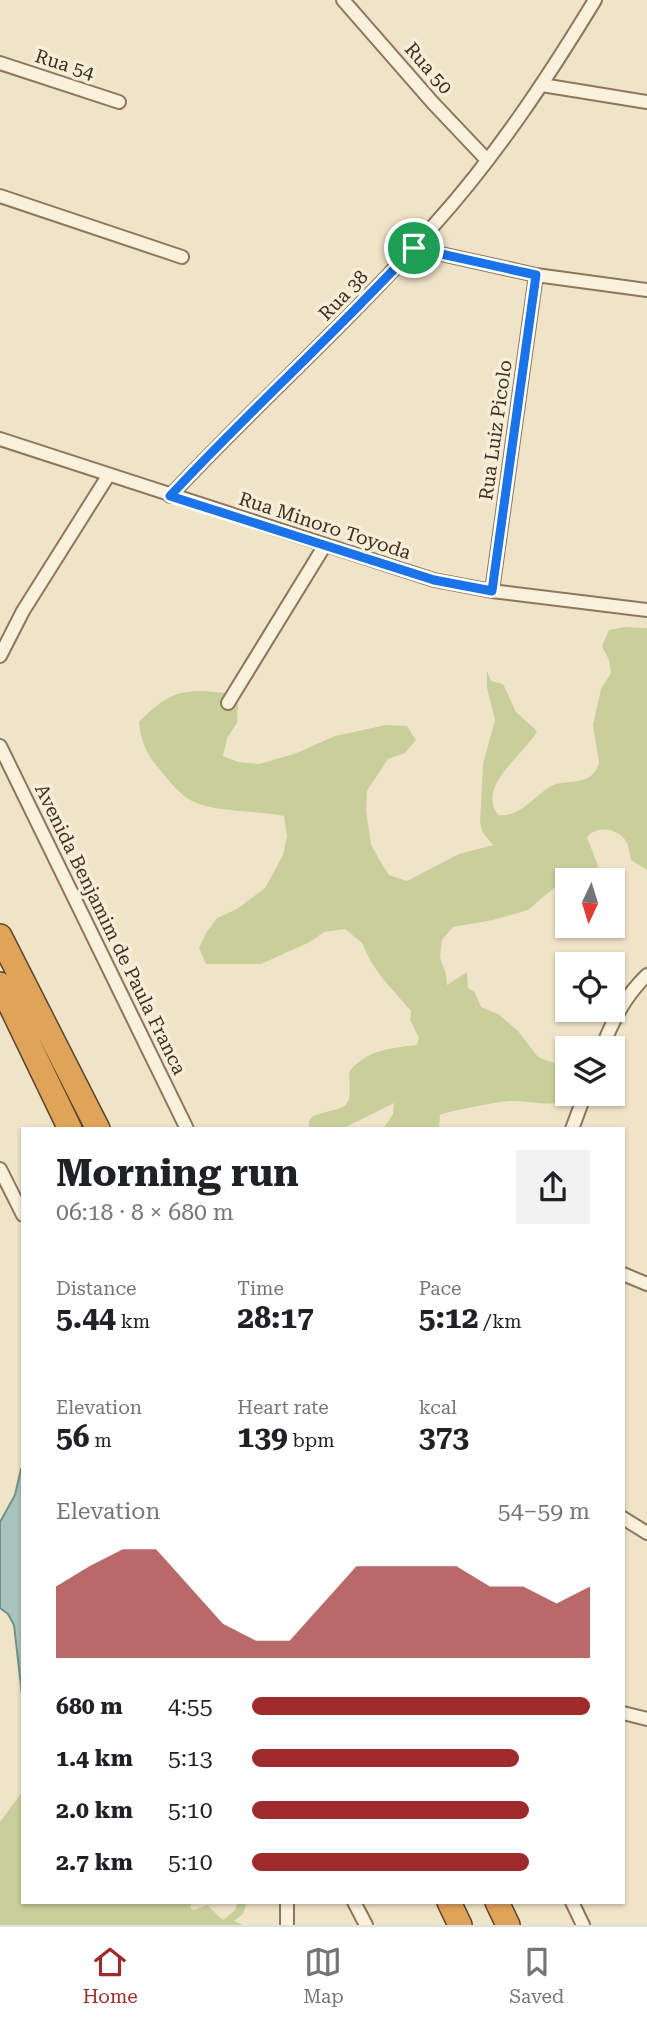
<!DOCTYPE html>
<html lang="en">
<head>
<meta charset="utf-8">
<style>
	:root { --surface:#fff; --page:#f2f2f2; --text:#202124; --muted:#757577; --line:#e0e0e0; --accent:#9e2a2b }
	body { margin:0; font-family:"Roboto Serif",serif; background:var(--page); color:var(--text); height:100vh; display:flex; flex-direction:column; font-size:26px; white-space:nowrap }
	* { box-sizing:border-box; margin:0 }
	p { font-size:23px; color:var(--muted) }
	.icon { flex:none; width:38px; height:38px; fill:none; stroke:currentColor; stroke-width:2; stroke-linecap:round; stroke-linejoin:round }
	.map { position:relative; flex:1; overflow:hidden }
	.drawer { position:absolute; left:21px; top:1127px; width:604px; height:777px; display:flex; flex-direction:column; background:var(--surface); border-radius:0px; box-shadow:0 2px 5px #0004 }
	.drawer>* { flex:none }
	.needle { width:46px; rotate:184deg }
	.fabs { position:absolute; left:555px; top:868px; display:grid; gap:14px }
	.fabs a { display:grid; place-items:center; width:70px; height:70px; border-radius:0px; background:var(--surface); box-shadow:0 2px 5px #0004; font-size:35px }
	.pin { position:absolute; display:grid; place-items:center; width:60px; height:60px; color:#fff; margin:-30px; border:4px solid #fff; border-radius:50%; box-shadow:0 2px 7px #0007 }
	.round { display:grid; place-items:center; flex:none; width:74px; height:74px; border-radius:0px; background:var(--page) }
	.head { display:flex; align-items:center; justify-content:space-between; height:119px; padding:0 35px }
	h1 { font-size:38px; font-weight:700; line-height:52px }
	.stats { display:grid; grid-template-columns:repeat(3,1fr); gap:10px; height:119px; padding:7px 35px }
	.stats div { display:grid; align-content:center }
	.stats b { font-size:30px; font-weight:700 }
	.stats small { font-size:19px; font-weight:400 }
	.stats p { font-size:19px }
	.chart { height:196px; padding:14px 35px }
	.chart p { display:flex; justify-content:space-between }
	.chart svg { width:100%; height:126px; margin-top:7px; fill:var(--accent); opacity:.7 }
	ul { padding:0 35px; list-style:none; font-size:23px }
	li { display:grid; grid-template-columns:112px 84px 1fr; align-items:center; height:52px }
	li i { height:18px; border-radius:9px; background:var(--accent) }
	.dock { display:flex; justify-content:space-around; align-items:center; height:98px; border-top:2px solid var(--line); background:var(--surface); font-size:19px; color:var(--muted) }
	.dock a { display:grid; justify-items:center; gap:4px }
	.dock .selected { color:var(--accent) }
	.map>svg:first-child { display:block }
	.green { fill:#c9cf9b }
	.water { fill:#a9c4bc; stroke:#6f938a; stroke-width:2 }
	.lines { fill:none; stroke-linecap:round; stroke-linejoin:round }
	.street-casing { stroke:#8d765c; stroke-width:16 }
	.highway-casing { stroke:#5b4430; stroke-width:26 }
	.street { stroke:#faf1dc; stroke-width:12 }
	.highway { stroke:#e0a458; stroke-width:23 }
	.route-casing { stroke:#fff; stroke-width:14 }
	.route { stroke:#1a73e8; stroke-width:9 }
	.labels { text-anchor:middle; stroke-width:7; stroke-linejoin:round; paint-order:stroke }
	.street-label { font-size:19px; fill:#3d2e20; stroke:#f7eed8 }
</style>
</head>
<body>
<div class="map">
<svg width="647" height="1925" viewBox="0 0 647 1925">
	<rect width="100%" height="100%" fill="#f0e4c8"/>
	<path class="green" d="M624 627 647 628V870L631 860C630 854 629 848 627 843 619 828 598 825 587 837L598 866 592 880H576L563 875 556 886 528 910 493 920 453 927 442 940 440 958 446 974 447 985 467 972 468 988 475 992 481 1007 498 1014 518 1031 538 1057 567 1068V1094H576C560 1110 535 1101 514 1101 506 1100 445 1112 440 1115L439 1129H383L393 1114 394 1103 344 1128 309 1129V1121L313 1116C348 1104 352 1114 349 1072 366 1050 391 1048 417 1045L419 1038 410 1020 411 1011 383 979 371 962 362 943 345 929 324 932 310 942 261 964H206L199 948 206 933 217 918 237 909 265 888 283 855 287 837 284 816C257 810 215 813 192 801 179 794 170 782 161 771 147 755 141 743 139 722 171 690 182 689 226 693L238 704 237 723 227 738 223 756 238 762 259 764 294 754 335 736 386 725 407 726 416 740 405 753 388 759 367 791 366 810 371 844 380 861 389 875 407 881 459 854 493 845 483 833 480 823 483 764 495 720 487 688V671L491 681 503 684 516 712 537 731C525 755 476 785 498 815 520 818 534 796 551 786 566 778 591 789 599 763L593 725 601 689 611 673 609 660 602 646 609 630Z
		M23 1791V1902H192L190 1908 194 1910 207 1905 223 1920 235 1910 238 1902H247L243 1914 234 1921 243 1925H0V1822Z"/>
	<path class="water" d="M21 1469H23V1703L14 1625 8 1614 0 1608V1522L15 1495Z"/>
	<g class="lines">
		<g class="street-casing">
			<path id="street" d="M343 0 433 103 487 160
				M0 63 119 102
				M542 85 647 102
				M0 196 182 257
				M414 248 536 275 647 290
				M0 439 434 580 492 591 647 610
				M170 496C256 404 351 320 434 225 496 156 547 79 595 0
				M492 591 536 275
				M0 656 23 611 108 476
				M228 703 325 545
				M0 746 187 1129
				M602 1048C613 1020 625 996 647 975
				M572 1129 585 1094
				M0 1169 23 1215
				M623 1274 647 1284
				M623 1518 647 1533
				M623 1713 647 1719
				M287 1902V1925
				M354 1902 366 1925
				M572 1902 583 1925"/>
		</g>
		<g class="highway-casing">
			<path id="highway" d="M0 936 98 1129
				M0 984 70 1129
				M449 1902 460 1925
				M497 1902 508 1925"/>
		</g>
		<use href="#street" class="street"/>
		<use href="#highway" class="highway"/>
	</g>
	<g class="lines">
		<g class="route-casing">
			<path id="route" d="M414 248 536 275 492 591 434 580 170 496C249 411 335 334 414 248Z"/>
		</g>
		<use href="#route" class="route"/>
	</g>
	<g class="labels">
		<g class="street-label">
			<text transform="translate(65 64) rotate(18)" y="7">Rua 54</text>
			<text transform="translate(429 68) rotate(49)" y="7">Rua 50</text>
			<text transform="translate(343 295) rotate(-46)" y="7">Rua 38</text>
			<text transform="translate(495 430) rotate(-82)" y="7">Rua Luiz Picolo</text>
			<text transform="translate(325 525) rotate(18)" y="7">Rua Minoro Toyoda</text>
			<text transform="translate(111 929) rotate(64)" y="7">Avenida Benjamim de Paula Franca</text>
		</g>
	</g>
</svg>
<div class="fabs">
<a><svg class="needle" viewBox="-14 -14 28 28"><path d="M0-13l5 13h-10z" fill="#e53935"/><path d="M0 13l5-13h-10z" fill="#757577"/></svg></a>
<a><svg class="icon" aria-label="locate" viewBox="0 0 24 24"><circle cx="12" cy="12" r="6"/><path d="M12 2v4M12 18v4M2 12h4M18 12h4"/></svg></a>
<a><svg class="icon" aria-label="layers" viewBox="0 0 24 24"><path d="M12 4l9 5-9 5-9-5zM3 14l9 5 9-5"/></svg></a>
</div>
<div class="pin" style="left:414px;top:248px;background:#1e9e55"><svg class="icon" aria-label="arrive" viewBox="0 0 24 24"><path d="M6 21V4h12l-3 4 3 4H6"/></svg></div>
<section class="drawer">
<div class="head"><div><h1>Morning run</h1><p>06:18 · 8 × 680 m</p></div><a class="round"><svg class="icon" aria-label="share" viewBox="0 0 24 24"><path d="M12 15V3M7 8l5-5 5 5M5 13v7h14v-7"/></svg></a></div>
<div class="stats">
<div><p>Distance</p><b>5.44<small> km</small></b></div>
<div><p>Time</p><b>28:17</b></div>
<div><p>Pace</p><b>5:12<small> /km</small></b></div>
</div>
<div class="stats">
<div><p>Elevation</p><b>56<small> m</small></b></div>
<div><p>Heart rate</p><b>139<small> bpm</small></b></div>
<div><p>kcal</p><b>373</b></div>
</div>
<div class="chart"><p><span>Elevation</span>54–59 m</p>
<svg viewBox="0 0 160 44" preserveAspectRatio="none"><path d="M0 44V19L10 12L20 6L30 6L40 19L50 32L60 38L70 38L80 25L90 12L100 12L110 12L120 12L130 19L140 19L150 25L160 19V44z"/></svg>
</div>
<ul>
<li><b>680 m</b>4:55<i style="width:100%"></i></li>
<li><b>1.4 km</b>5:13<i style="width:79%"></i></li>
<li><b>2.0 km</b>5:10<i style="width:82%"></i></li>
<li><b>2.7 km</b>5:10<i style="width:82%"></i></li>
</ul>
</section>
</div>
<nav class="dock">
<a class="selected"><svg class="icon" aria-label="home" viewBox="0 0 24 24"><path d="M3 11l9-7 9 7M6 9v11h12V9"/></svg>Home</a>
<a><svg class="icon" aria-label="map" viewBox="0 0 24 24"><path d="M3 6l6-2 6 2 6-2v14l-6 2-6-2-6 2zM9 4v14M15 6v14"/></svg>Map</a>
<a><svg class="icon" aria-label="saved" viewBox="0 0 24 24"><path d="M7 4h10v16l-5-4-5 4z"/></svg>Saved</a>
</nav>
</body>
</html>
